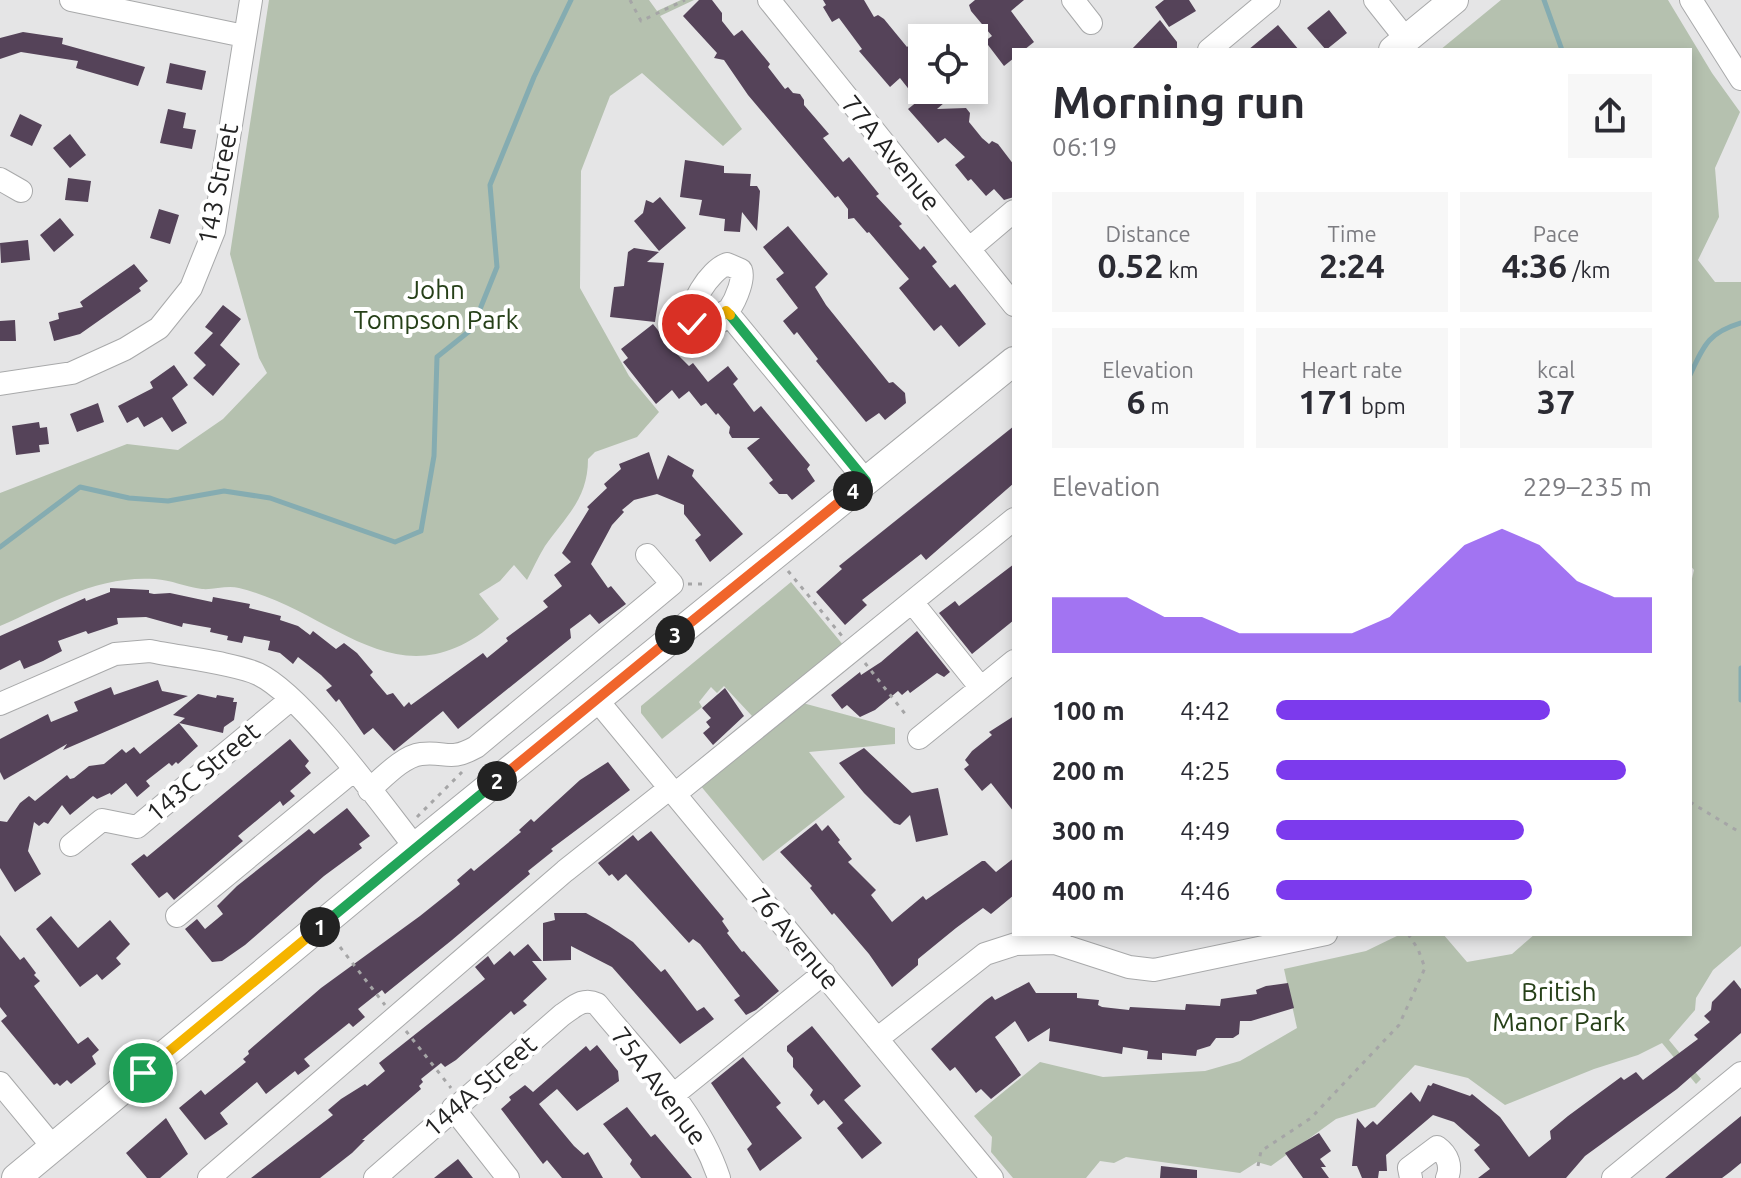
<!DOCTYPE html>
<html lang="en">
<head>
<meta charset="utf-8">
<style>
	:root { --surface:#fff; --page:#f7f7f7; --text:#2b2b33; --muted:#7c7c81; --accent:#7c3aed }
	body { margin:0; font-family:Ubuntu,sans-serif; background:var(--page); color:var(--text); height:100vh; display:flex; flex-direction:column; font-size:30px; white-space:nowrap }
	* { box-sizing:border-box; margin:0 }
	p { font-size:26px; color:var(--muted) }
	.icon { flex:none; width:44px; height:44px; fill:none; stroke:currentColor; stroke-width:2; stroke-linecap:round; stroke-linejoin:round }
	.map { position:relative; flex:1; overflow:hidden }
	.details { position:absolute; left:1012px; top:48px; width:680px; height:888px; display:flex; flex-direction:column; background:var(--surface); border-radius:0px; box-shadow:0 4px 12px #0003 }
	.details>* { flex:none }
	.buttons { position:absolute; left:908px; top:24px; display:grid; gap:16px }
	.buttons a { display:grid; place-items:center; width:80px; height:80px; border-radius:0px; background:var(--surface); box-shadow:0 4px 12px #0003; font-size:40px }
	.pin { position:absolute; display:grid; place-items:center; width:68px; height:68px; color:#fff; margin:-34px; border:4px solid #fff; border-radius:50%; box-shadow:0 2px 8px #0007 }
	.km { position:absolute; width:40px; height:40px; margin:-20px; border-radius:50%; background:#222; color:#fff; font-size:22px; line-height:40px; text-align:center }
	.round { display:grid; place-items:center; flex:none; width:84px; height:84px; border-radius:0px; background:var(--page) }
	.overview { display:flex; align-items:center; justify-content:space-between; height:136px; padding:0 40px }
	h1 { font-size:44px; font-weight:600; line-height:60px }
	.metrics { display:grid; grid-template-columns:repeat(3,1fr); gap:12px; height:136px; padding:8px 40px }
	.metrics div { display:grid; align-content:center; border-radius:0px; background:var(--page); text-align:center }
	.metrics b { font-size:34px; font-weight:600 }
	.metrics small { font-size:22px; font-weight:400 }
	.metrics p { font-size:22px }
	.chart { height:224px; padding:16px 40px }
	.chart p { display:flex; justify-content:space-between }
	.chart svg { width:100%; height:144px; margin-top:8px; fill:var(--accent); opacity:.7 }
	ul { padding:0 40px; list-style:none; font-size:26px }
	li { display:grid; grid-template-columns:128px 96px 1fr; align-items:center; height:60px }
	li i { height:20px; border-radius:10px; background:var(--accent) }
	.map>svg:first-child { display:block }
	.green { fill:#b5c1af }
	.lines { fill:none; stroke-linecap:round; stroke-linejoin:round }
	.stream { stroke:#85acb1; stroke-width:5 }
	.building { fill:#554359 }
	.minor-casing { stroke:#a8a9aa; stroke-width:24 }
	.major-casing { stroke:#a8a9aa; stroke-width:30 }
	.path { stroke:#a5a5a6; stroke-width:3; stroke-dasharray:4 6; stroke-linecap:butt }
	.minor { stroke:#fff; stroke-width:22 }
	.major { stroke:#fff; stroke-width:28 }
	.split-1-casing { stroke:#fff; stroke-width:16 }
	.split-2-casing { stroke:#fff; stroke-width:16 }
	.split-3-casing { stroke:#fff; stroke-width:16 }
	.split-4-casing { stroke:#fff; stroke-width:16 }
	.split-5-casing { stroke:#fff; stroke-width:16 }
	.split-6-casing { stroke:#fff; stroke-width:16 }
	.split-1 { stroke:#f5b400; stroke-width:10 }
	.split-2 { stroke:#22a559; stroke-width:10 }
	.split-3 { stroke:#f0652b; stroke-width:10 }
	.split-4 { stroke:#f0652b; stroke-width:10 }
	.split-5 { stroke:#22a559; stroke-width:10 }
	.split-6 { stroke:#f5b400; stroke-width:10 }
	.labels { text-anchor:middle; stroke-width:8; stroke-linejoin:round; paint-order:stroke }
	.street-label { font-size:26px; fill:#232323; stroke:#fff }
	.park-label { font-size:26px; fill:#264018; stroke:#fff }
</style>
</head>
<body>
<div class="map">
<svg width="1741" height="1178" viewBox="0 0 1741 1178">
	<rect width="100%" height="100%" fill="#e5e5e6"/>
	<path class="green" d="M269 0H649L657 11 681 0H694L660 16 742 129 723 146 642 73 610 96 581 171 580 288 629 376 659 412 637 437 595 452 588 459C588 499 566 516 545 546 538 557 533 569 527 580L514 565 500 581 479 594 499 619C400 708 335 611 239 588 227 585 214 590 202 589 186 587 171 580 155 579 98 575 50 604 0 626V493L127 444 178 450 223 419 267 373 259 358 230 254Z
		M1501 0H1668L1712 73 1740 112 1715 168 1719 217 1698 260 1715 282H1741V946L1713 970 1696 998 1695 1010 1669 1040 1701 1079 1696 1084 1662 1043 1638 1055 1594 1069 1505 1105 1468 1078 1415 1065 1375 1107 1336 1119 1271 1166 1257 1162 1240 1173 1126 1157 1114 1163 1100 1161 1086 1178H1013L991 1152 992 1137 974 1116 1040 1062 1103 1077 1205 1071 1240 1061 1297 1028 1284 969 1366 951 1401 934H1443L1467 962 1512 954 1535 934H1690V587L1694 570 1690 565V50H1440Z
		M791 582 844 646 799 702 895 728V744L809 752 845 797 763 861 690 773 752 716 724 686 717 693 711 687 699 702 702 707 662 739 641 713V706Z"/>
	<g class="lines">
		<path class="stream" d="M1544 0 1562 50
			M1690 375C1704 345 1708 333 1741 323
			M0 547 80 487 129 498 168 501 224 491 270 498 395 542 421 531 434 456 437 357 472 329 497 267 490 185 534 77 571 0
			M1741 668V700"/>
	</g>
	<path class="building" d="M699 0H712L722 13V21L734 36 742 30 770 64 768 67 785 89 788 87 793 93 800 94 804 100V105L829 134 823 138 843 162 849 157 879 194 876 196 902 224 899 226 920 250 924 246 937 262 932 266 950 288 955 284 986 324 959 347 941 325 934 331 899 288 909 279 869 232 867 233 854 218 848 219V209L838 196 835 198 748 95 724 60 714 58 717 53 683 16Z
		M823 0H864L874 17 878 15 884 19 907 47 916 39 922 54V90H959L937 109 966 108 970 113 969 122 982 138 989 144 992 141 998 144 1014 165V197L1004 200 994 189 986 196 971 179 968 181 955 165 965 157 945 138 938 143 908 109 918 101 900 78 890 87 859 51 862 49 839 18 832 22 823 7 826 5Z
		M975 0H1024L1011 11 1034 42 1024 50H1014V58L1004 66 985 41 992 36 971 11 969 5Z
		M1164 0H1189L1196 11 1169 27 1155 7Z
		M1329 10 1347 33 1326 50 1307 28Z
		M1160 20 1177 42V50H1131Z
		M1278 25 1299 50H1248Z
		M23 32 63 38 62 44 145 67 138 86 76 68 78 61 21 52 0 59V38Z
		M170 63 206 71 202 90 166 83Z
		M168 109 186 113 183 128 196 130 192 149 160 143Z
		M20 114 42 125 32 146 10 136Z
		M70 134 86 155 70 168 53 148Z
		M685 160 724 166V173L751 174 750 186H757L760 191 757 231 742 212 740 232 724 231 725 219 699 215 702 200 680 197Z
		M68 178 91 181 88 202 65 200Z
		M660 197 686 228 659 251 634 221 643 213 646 200 653 203Z
		M159 209 179 215 170 244 150 238Z
		M60 218 74 235 54 252 40 235Z
		M788 226 828 274 815 287 826 305 889 383 893 382 905 393 906 403 885 420 879 413 866 422 816 361 818 359 797 332 794 335 783 321 798 308 776 279 784 273 763 247Z
		M28 240 30 260 1 263 0 243Z
		M634 248 659 252 647 262 664 263 655 322 610 317 614 287 624 286 628 252Z
		M134 264 148 281 139 288 141 291 80 334 54 341 49 322 59 319 58 313 83 307 80 302Z
		M223 305 241 319 220 345 240 364 213 396 193 378 206 365 194 353 213 333 205 327Z
		M15 320 16 341H0V321Z
		M653 324 678 355 689 366 693 363 708 382 728 366 738 379 733 384 754 412 761 406 810 465 807 469 815 481 792 500 787 494H779L769 483 773 480 747 448 760 438H732L729 433 730 427 718 413 716 415 706 403 701 406 689 391 679 399 672 390 656 404 623 362 628 358 621 349Z
		M174 365 188 385 172 398 187 423 172 432 162 417 144 427 138 417 127 423 118 406 153 388 150 382Z
		M98 403 104 422 77 432 70 414Z
		M39 422 40 428 47 427 49 444 39 445 40 452 16 455 12 426Z
		M1014 426V483L926 560 921 554 862 600 867 605 845 625 816 592 842 569 839 566Z
		M649 452 658 480 668 455 694 470 692 476 743 534 710 562 695 540 701 535 684 514V505L657 494 634 500 622 510 624 512 612 525 591 564 608 588 611 586 626 604 599 624 590 614 570 629 571 638 458 729 443 711 394 751 373 728 364 735 339 699 336 702 326 690 332 686 321 675 298 657 293 664 280 653 268 650 270 641 244 636 242 643 227 640 228 636 210 632 211 628 183 623 182 627 146 617 117 618 118 624 88 634 86 631 58 641 62 651 43 661 24 669 20 660 0 670V636L85 598 86 601 110 592V588L149 590V593L154 594 170 593 212 602 213 597 250 604 249 608 281 616 280 620 298 626 310 635 313 631 336 649 344 643 357 653 373 672 370 675 387 695 393 693 404 707 409 702 411 705 483 653 487 658 508 641 506 638 548 607 543 601 562 586 554 575 571 562 562 553 589 509 587 507 607 488 604 484 621 469 619 464Z
		M1014 564V620L972 654 939 613 955 601 959 606Z
		M917 631 950 672 944 677 937 673 910 693 908 690 902 695 898 691 875 710 860 717 847 705 842 709 831 695 860 672 861 675 881 662Z
		M158 680 162 691 188 696 63 750 67 744 4 780 0 772V739L48 714 51 722 78 711 74 702 111 687 114 695Z
		M725 688 744 716 713 745 703 733 710 727 706 722 711 718 702 708Z
		M198 694 216 698 217 695 234 698 233 702H237L234 720 224 727 223 733 179 723 185 718 173 715Z
		M1014 716V812L991 783 982 791 964 769 969 765 965 760 972 751 992 735 989 732Z
		M179 723 198 746 178 764 176 762 172 766 169 763 146 781 150 786 137 797 126 783 111 795 110 793 97 799 93 796 70 815 62 805 48 824 44 822 39 826 34 822 28 851 41 874 15 892 0 868V821L7 822 20 803 29 796 35 801 67 775 70 779 74 778 89 766 104 764 122 749 126 753 134 747 140 754Z
		M290 739 309 761 305 766 311 773 290 791 295 796 283 806 280 801 238 836 243 841 174 900 167 892 159 898 131 864 144 854 147 857Z
		M864 748 912 793 938 788 948 835 916 842 910 815 900 825 894 823 864 793 839 763Z
		M608 762 630 790 551 849 553 851 528 871 530 874 452 940 385 994 382 990 358 1009 365 1017 353 1027 349 1023 304 1059 310 1066 298 1075 295 1071 266 1094 257 1082 220 1113 228 1124 205 1140 179 1108 201 1090 205 1095 246 1062 243 1059 249 1054 248 1051 321 988 420 916 460 884 457 880 471 868 474 871 521 832 519 830 531 819 534 822 580 780Z
		M347 808 370 836 359 844 362 848 324 876 245 945 222 961 212 962 185 929 197 919 205 929 223 914 217 906 237 886 309 829 314 834Z
		M816 823 822 831 828 825 840 840 838 842 852 859 848 862 876 890 871 895 892 922 923 896 926 900 982 861H985L996 872 1014 858V895L991 914 983 908 956 928 918 959V965L892 987 869 954 834 913 832 915 810 888 812 886 780 852Z
		M651 831 724 919 722 921 729 931 727 933 742 952 744 951 779 991 756 1010 746 1015 734 1000 740 996 700 944 693 939 689 943 626 874 618 881 612 874 609 876 598 863 633 835 638 841Z
		M554 913H586L609 926 633 942 661 972 665 969 697 1011 704 1007 714 1019 680 1044 612 967 571 946V960L543 961V923L555 920Z
		M51 916 78 948 110 920 130 944 116 958 121 964 102 980 97 974 80 987 36 929Z
		M0 935 20 960 24 957 36 973 34 975 40 981 34 986 78 1044 88 1037 99 1050 92 1056 96 1064 71 1084 67 1080 60 1086 57 1083 54 1085 1 1021 7 1016 0 1007Z
		M528 944 542 961H532L547 979 523 1001 527 1005 514 1015 511 1011 456 1060 445 1067 441 1063 421 1079 423 1082 419 1086 421 1089 362 1140H365L352 1153 320 1178H251L333 1115 328 1110 341 1099 365 1084 367 1086 385 1071 379 1063 485 979 475 967 488 956 494 965 510 951 514 956Z
		M1734 980 1741 989V1033L1677 1089 1585 1156 1566 1178H1478L1490 1169 1474 1150 1480 1145 1454 1122 1433 1115 1386 1155 1387 1171H1379L1378 1178H1362L1357 1166H1352L1357 1118 1365 1128 1373 1121 1377 1125 1411 1092 1420 1102 1428 1085 1431 1086 1433 1083 1470 1096 1472 1094 1500 1117 1529 1157 1551 1139 1550 1131 1568 1116 1621 1077 1624 1080 1636 1072 1643 1080 1698 1039 1694 1035 1710 1022 1704 1016 1711 1010 1712 1002Z
		M1029 982 1036 993H1077V998L1099 1000 1098 1005 1102 1007 1129 1010 1130 1007 1185 1010 1186 1004 1220 1006 1221 999 1257 994 1256 990 1266 986 1288 983 1294 1008 1251 1021H1240L1239 1034 1233 1038H1216L1210 1046 1197 1050 1196 1056 1162 1053V1060L1147 1059 1148 1051 1123 1047 1122 1054 1049 1041 1050 1028 1028 1042 1015 1021 995 1037 1021 1075 991 1099 981 1089 976 1093 955 1067 950 1071 931 1049 985 1001 992 996 995 1000Z
		M812 1026 861 1086 844 1100 882 1143 862 1159 837 1128 843 1123 824 1100 818 1105 810 1095 813 1090 793 1067V1058L787 1051V1046Z
		M597 1045 618 1071 619 1081 577 1111 557 1089 539 1104 574 1146 584 1155 588 1152 603 1178H562L547 1160 543 1164 501 1109 511 1100 509 1097 525 1085 533 1092 586 1046 590 1051Z
		M743 1057 781 1103 776 1107 802 1138 760 1171 747 1149 752 1144 711 1083Z
		M627 1107 651 1137 655 1134 692 1178H641L630 1164 632 1160 603 1124Z
		M1741 1116V1163L1730 1172 1722 1178H1665Z
		M166 1118 188 1154 160 1178H147L126 1153Z
		M1319 1133 1331 1151 1320 1159 1326 1167H1321L1329 1178H1303L1285 1153Z
		M458 1159 473 1178H434L444 1170Z
		M1161 1166 1197 1170V1178H1160Z"/>
	<g class="lines">
		<g class="minor-casing">
			<path id="minor" d="M71 0 244 36
				M769 0 1014 305
				M1073 0 1091 23
				M1375 0 1406 39
				M1691 0 1741 79
				M1209 50 1269 0
				M0 179 21 191
				M969 249 1014 211
				M727 264 741 270C747 285 717 347 692 324 686 307 710 270 727 264Z
				M726 311 866 481
				M0 384 72 373 125 349 159 328 191 288 214 231 251 0
				M912 602 981 688
				M597 700 992 1178
				M0 704 115 654 150 651C178 657 234 663 258 674 303 695 382 805 415 847
				M919 738 1014 661
				M369 790C383 778 403 756 421 754 447 751 449 762 476 747L672 584 647 555
				M675 794 1014 519
				M71 845 102 820 137 827 290 700
				M177 916 353 771
				M1055 943 1129 967 1154 970 1326 934
				M877 1039 985 954 1016 944 1055 943 1060 934
				M0 1083 53 1147
				M672 1096 824 973
				M453 1108 508 1178
				M209 1178 565 871 670 788
				M375 1178 562 1015C574 1007 583 997 597 1004 641 1058 697 1111 719 1178
				M1411 1178 1409 1168 1437 1147C1448 1155 1452 1166 1447 1178
				M1613 1178 1741 1073"/>
		</g>
		<g class="major-casing">
			<path id="major" d="M1393 50 1454 0
				M16 1178 415 847 1014 361"/>
		</g>
		<path class="path" d="M630 0 641 21 685 0
			M788 571 842 636
			M688 584H704
			M865 663 906 715
			M1690 802 1741 833
			M417 817 462 772
			M340 947 385 1005
			M406 1031 451 1088
			M1258 1166 1261 1151 1311 1118 1399 1025 1425 968 1418 949 1408 934"/>
		<use href="#minor" class="minor"/>
		<use href="#major" class="major"/>
	</g>
	<g class="lines">
		<g class="split-1-casing">
			<path id="split-1" d="M143 1073 320 927"/>
		</g>
		<g class="split-2-casing">
			<path id="split-2" d="M320 927 497 781"/>
		</g>
		<g class="split-3-casing">
			<path id="split-3" d="M497 781 675 635"/>
		</g>
		<g class="split-4-casing">
			<path id="split-4" d="M675 635 853 491"/>
		</g>
		<g class="split-5-casing">
			<path id="split-5" d="M730 315 866 481 853 491"/>
		</g>
		<g class="split-6-casing">
			<path id="split-6" d="M692 324 701 330H710L726 311 730 315"/>
		</g>
		<use href="#split-1" class="split-1"/>
		<use href="#split-2" class="split-2"/>
		<use href="#split-3" class="split-3"/>
		<use href="#split-4" class="split-4"/>
		<use href="#split-5" class="split-5"/>
		<use href="#split-6" class="split-6"/>
	</g>
	<g class="labels">
		<g class="street-label">
			<text transform="translate(891 153) rotate(51)" y="9">77A Avenue</text>
			<text transform="translate(218 184) rotate(-79)" y="9">143 Street</text>
			<text transform="translate(203 772) rotate(-40)" y="9">143C Street</text>
			<text transform="translate(795 939) rotate(50)" y="9">76 Avenue</text>
			<text transform="translate(480 1086) rotate(-41)" y="9">144A Street</text>
			<text transform="translate(659 1086) rotate(53)" y="9">75A Avenue</text>
		</g>
		<g class="park-label">
			<text x="436" y="299">John<tspan x="436" dy="30">Tompson Park</tspan></text>
			<text x="1559" y="1001">British<tspan x="1559" dy="30">Manor Park</tspan></text>
		</g>
	</g>
</svg>
<div class="buttons">
<a><svg class="icon" aria-label="locate" viewBox="0 0 24 24"><circle cx="12" cy="12" r="6"/><path d="M12 2v4M12 18v4M2 12h4M18 12h4"/></svg></a>
</div>
<div class="pin" style="left:143px;top:1073px;background:#1e9e55"><svg class="icon" aria-label="arrive" viewBox="0 0 24 24"><path d="M6 21V4h12l-3 4 3 4H6"/></svg></div>
<div class="pin" style="left:692px;top:324px;background:#d93025"><svg class="icon" aria-label="check" viewBox="0 0 24 24"><path d="M5 12l5 5 9-10"/></svg></div>
<b class="km" style="left:320px;top:927px">1</b>
<b class="km" style="left:497px;top:781px">2</b>
<b class="km" style="left:675px;top:635px">3</b>
<b class="km" style="left:853px;top:491px">4</b>
<section class="details">
<div class="overview"><div><h1>Morning run</h1><p>06:19</p></div><a class="round"><svg class="icon" aria-label="share" viewBox="0 0 24 24"><path d="M12 15V3M7 8l5-5 5 5M5 13v7h14v-7"/></svg></a></div>
<div class="metrics">
<div><p>Distance</p><b>0.52<small> km</small></b></div>
<div><p>Time</p><b>2:24</b></div>
<div><p>Pace</p><b>4:36<small> /km</small></b></div>
</div>
<div class="metrics">
<div><p>Elevation</p><b>6<small> m</small></b></div>
<div><p>Heart rate</p><b>171<small> bpm</small></b></div>
<div><p>kcal</p><b>37</b></div>
</div>
<div class="chart"><p><span>Elevation</span>229–235 m</p>
<svg viewBox="0 0 160 44" preserveAspectRatio="none"><path d="M0 44V27L10 27L20 27L30 33L40 33L50 38L60 38L70 38L80 38L90 33L100 22L110 11L120 6L130 11L140 22L150 27L160 27V44z"/></svg>
</div>
<ul>
<li><b>100 m</b>4:42<i style="width:73%"></i></li>
<li><b>200 m</b>4:25<i style="width:93%"></i></li>
<li><b>300 m</b>4:49<i style="width:66%"></i></li>
<li><b>400 m</b>4:46<i style="width:68%"></i></li>
</ul>
</section>
</div>
</body>
</html>
